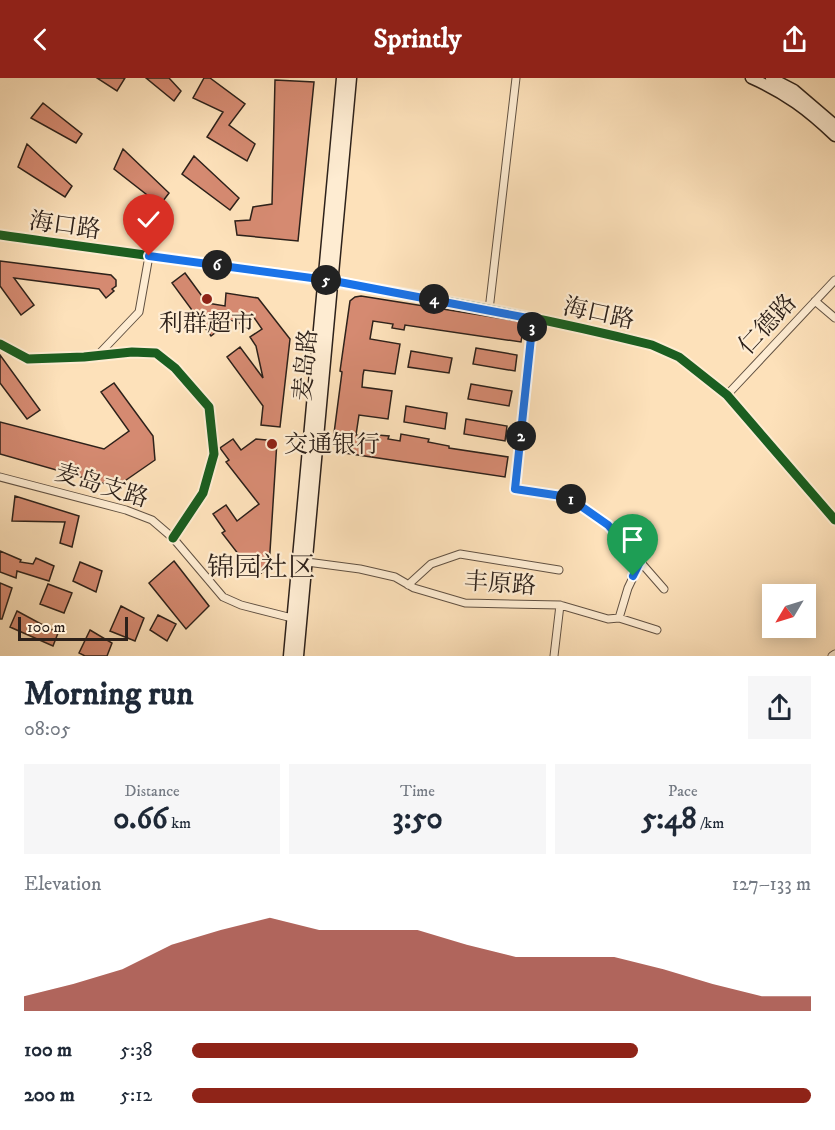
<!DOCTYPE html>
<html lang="en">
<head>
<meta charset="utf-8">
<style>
	:root { --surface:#fff; --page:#f6f6f7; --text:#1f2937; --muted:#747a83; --accent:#8f2418 }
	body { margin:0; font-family:"IM FELL DW Pica","Noto Serif SC",serif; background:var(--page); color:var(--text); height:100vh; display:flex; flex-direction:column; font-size:22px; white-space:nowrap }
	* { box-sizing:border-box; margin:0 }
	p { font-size:20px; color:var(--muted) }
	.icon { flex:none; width:33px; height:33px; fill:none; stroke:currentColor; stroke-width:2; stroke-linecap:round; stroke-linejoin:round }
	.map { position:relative; height:578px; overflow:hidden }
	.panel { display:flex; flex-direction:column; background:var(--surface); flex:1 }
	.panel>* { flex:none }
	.needle { width:39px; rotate:232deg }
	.controls { position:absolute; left:762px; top:506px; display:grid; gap:12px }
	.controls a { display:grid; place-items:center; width:54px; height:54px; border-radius:0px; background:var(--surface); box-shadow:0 3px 15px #0003; font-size:30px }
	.scale { position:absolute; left:18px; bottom:15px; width:110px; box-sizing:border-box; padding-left:6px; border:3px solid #2d211a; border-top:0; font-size:16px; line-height:21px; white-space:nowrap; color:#2d211a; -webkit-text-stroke:4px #feecd2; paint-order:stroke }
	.pin { position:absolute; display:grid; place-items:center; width:51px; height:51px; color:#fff; margin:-62px -26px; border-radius:50% 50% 50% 0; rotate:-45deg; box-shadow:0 0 6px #0007 }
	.pin .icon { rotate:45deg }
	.km { position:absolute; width:30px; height:30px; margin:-15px; border-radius:50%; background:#222; color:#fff; font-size:16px; line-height:30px; text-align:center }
	.round { display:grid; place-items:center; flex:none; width:63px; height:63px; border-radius:0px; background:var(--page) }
	.summary { display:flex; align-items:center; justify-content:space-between; height:102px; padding:0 24px }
	h1 { font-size:33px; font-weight:700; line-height:45px }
	.stats { display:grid; grid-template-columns:repeat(3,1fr); gap:9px; height:102px; padding:6px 24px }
	.stats div { display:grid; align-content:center; border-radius:0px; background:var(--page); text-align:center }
	.stats b { font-size:30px; font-weight:700 }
	.stats small { font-size:16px; font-weight:400 }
	.stats p { font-size:16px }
	.chart { height:168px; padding:12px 24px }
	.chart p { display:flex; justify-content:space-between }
	.chart svg { width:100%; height:108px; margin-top:6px; fill:var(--accent); opacity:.7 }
	ul { padding:0 24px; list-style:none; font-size:20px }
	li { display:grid; grid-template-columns:96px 72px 1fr; align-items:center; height:45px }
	li i { height:15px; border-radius:8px; background:var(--accent) }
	header { display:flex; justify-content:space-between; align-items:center; height:78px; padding:0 24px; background:var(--accent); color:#fff; font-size:27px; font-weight:700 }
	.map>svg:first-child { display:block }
	.building { fill:#d58a71; stroke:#2d211a; stroke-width:1.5 }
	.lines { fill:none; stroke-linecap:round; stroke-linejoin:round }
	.minor-casing { stroke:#615142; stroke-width:9 }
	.tertiary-casing { stroke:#615142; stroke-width:11 }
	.secondary-casing { stroke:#2d211a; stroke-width:13 }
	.minor { stroke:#feecd2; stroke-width:7 }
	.tertiary { stroke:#feecd2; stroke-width:9 }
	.secondary { stroke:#feecd2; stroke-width:10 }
	.cycleway-casing { stroke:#feecd2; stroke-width:13 }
	.cycleway { stroke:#1b5e20; stroke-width:9 }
	.route-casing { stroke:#fff; stroke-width:12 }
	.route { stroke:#1a73e8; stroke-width:8 }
	.poi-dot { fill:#8f2418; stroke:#feecd2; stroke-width:2 }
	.labels { text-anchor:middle; stroke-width:4.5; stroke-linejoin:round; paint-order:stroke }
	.street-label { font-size:24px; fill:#2d211a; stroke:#feecd2 }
	.poi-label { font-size:24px; fill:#2d211a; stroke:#feecd2 }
	.quarter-label { font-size:27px; fill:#2d211a; stroke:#feecd2 }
</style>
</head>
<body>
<header><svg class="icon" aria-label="back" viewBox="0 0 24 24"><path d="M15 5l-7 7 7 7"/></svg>Sprintly<svg class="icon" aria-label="share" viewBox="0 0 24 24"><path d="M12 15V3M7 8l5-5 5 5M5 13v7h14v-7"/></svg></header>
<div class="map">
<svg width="835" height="578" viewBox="0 0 835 578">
	<rect width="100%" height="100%" fill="#fde1ba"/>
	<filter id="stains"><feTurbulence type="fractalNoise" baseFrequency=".00333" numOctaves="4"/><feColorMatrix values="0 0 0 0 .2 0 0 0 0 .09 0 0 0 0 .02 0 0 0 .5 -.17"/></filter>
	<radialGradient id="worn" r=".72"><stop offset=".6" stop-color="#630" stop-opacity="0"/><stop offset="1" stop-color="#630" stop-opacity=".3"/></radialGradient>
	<path class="building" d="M97 0H125L117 13Z
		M146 0H169L181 13 174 23Z
		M204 0H210L245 26 229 47 255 66 247 83 207 59 223 34 193 20Z
		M275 2 314 4 298 163 237 157 235 143 250 142 253 129 272 126Z
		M43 25 82 56 76 65 31 40Z
		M27 66 72 108 65 119 18 89Z
		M123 71 169 115 160 127 114 91Z
		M194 78 239 120 230 132 182 96Z
		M0 183 111 197 116 202V208L112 211 114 213 106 220 99 211 14 200 34 227 21 237 0 208Z
		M185 195 207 225 225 228 226 215 258 220 290 261 280 349 261 347 263 328 227 279 240 269 263 300 256 268 250 259 262 251 253 238 241 246 234 243 218 241 224 248 211 258 172 205Z
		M361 218 524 244 521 264 405 247 404 252 392 250 393 246 373 243 370 261 400 266 395 296 364 292 363 297 362 309 392 313 388 341 359 337 356 357 378 361V357L389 358 388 361 400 363 401 356 429 361 428 364 449 368V370L508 379 505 399 338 374 333 363 342 294 340 293 350 223 355 219Z
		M476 270 517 277 515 293 473 286Z
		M411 273 452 280 449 295 408 289Z
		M0 277 40 332 27 341 0 305Z
		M114 305 153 358 155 382 116 409 0 376V344L104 371 129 353 101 314Z
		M471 306 512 313 509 328 468 321Z
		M406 328 447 335 445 351 404 344Z
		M466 341 507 348 505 363 464 356Z
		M233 361 241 372 256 361 277 363 269 489 256 499 222 455 225 453 213 436 226 427 237 443 259 426 226 384 229 382 220 370Z
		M15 418 79 438 72 469 60 465 65 444 12 443Z
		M0 473 21 482 20 484 33 486 36 480 54 488 49 503 17 493 16 500 0 494Z
		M174 483 209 528 186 551 149 505Z
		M80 484 102 493 96 514 73 503Z
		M0 505 12 510 2 541H0Z
		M48 506 72 515 64 535 40 526Z
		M121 528 144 540 135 563 110 553Z
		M17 533 58 555 53 568 10 549Z
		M158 537 176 546 167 563 150 552Z
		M90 552 112 565 107 578H85L79 575Z"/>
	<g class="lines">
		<g class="minor-casing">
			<path id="minor" d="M334 203 474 228 614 257 652 267 679 279 727 317 835 442
				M815 223 835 240
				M489 232 516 0
				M533 241 515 411 568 419 608 447 664 511
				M0 266 28 281 84 279 132 274 156 275 175 290 209 329 214 376 203 415 173 460
				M98 277 139 234 149 178
				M727 317 835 202
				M0 399 126 432 152 442 173 460 223 519 241 527 296 541
				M307 484 360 491 395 499 414 510 465 525 560 527 608 541 619 540 657 552
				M408 507 431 486 460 476 559 492
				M619 540 628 510 640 485
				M554 578 560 527
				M832 578 835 576"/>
		</g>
		<g class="tertiary-casing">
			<path id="tertiary" d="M0 157 331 203"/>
		</g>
		<g class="secondary-casing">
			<path id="secondary" d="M751 0C785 15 808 32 835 58
				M771 0 794 12 835 47
				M289 578 342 0
				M298 578 351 0"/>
		</g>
		<use href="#minor" class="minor"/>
		<use href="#tertiary" class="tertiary"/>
		<use href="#secondary" class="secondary"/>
		<g class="cycleway-casing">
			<path id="cycleway" d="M0 157C218 188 438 213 652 267L679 279 727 317 835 442
				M0 266 28 281 84 279 132 274 156 275 175 290 209 329 214 376 203 415 173 460"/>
		</g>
		<use href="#cycleway" class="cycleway"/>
	</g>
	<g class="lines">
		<g class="route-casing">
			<path id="route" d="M149 178 334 203 533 241 515 411 568 419 608 447 640 484 633 498"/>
		</g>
		<use href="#route" class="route"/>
	</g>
	<g class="poi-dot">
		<circle cx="207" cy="221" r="6"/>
		<circle cx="272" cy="366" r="6"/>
	</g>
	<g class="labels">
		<g class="street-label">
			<text transform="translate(65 147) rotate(8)" y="8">海口路</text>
			<text transform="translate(599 235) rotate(12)" y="8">海口路</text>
			<text transform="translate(767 246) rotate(-47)" y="8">仁德路</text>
			<text transform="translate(305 287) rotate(-85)" y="8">麦岛路</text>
			<text transform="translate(102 407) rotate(17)" y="8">麦岛支路</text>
			<text transform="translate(500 505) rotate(4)" y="8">丰原路</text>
		</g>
		<g class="poi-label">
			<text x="207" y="253">利群超市</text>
			<text x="284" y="374" text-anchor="start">交通银行</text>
		</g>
		<g class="quarter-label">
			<text x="261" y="498">锦园社区</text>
		</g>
	</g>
	<rect width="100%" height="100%" filter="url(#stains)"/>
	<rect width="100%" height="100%" fill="url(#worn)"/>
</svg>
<div class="controls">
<a><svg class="needle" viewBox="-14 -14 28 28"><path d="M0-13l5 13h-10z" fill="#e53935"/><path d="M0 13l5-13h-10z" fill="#747a83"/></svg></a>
</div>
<div class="scale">100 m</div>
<div class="pin" style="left:633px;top:498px;background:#1e9e55"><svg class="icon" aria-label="arrive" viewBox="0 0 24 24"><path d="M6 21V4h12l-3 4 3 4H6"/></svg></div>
<div class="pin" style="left:149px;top:178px;background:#d93025"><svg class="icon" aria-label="check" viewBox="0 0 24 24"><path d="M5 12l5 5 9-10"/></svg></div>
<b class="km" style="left:571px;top:421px">1</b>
<b class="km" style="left:521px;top:358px">2</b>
<b class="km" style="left:532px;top:249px">3</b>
<b class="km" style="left:434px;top:221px">4</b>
<b class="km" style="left:326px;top:202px">5</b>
<b class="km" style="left:217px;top:187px">6</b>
</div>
<section class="panel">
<div class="summary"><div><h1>Morning run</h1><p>08:05</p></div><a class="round"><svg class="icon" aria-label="share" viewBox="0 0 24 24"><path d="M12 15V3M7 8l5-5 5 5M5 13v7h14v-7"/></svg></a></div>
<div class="stats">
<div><p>Distance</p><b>0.66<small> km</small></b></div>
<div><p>Time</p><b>3:50</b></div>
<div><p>Pace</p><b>5:48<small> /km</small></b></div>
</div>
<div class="chart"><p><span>Elevation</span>127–133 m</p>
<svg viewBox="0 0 160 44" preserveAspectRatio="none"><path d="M0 44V38L10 33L20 27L30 17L40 11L50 6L60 11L70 11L80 11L90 17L100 22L110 22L120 22L130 27L140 33L150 38L160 38V44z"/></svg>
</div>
<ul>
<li><b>100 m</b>5:38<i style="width:72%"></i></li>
<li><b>200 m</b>5:12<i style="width:100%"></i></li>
</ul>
</section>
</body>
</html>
